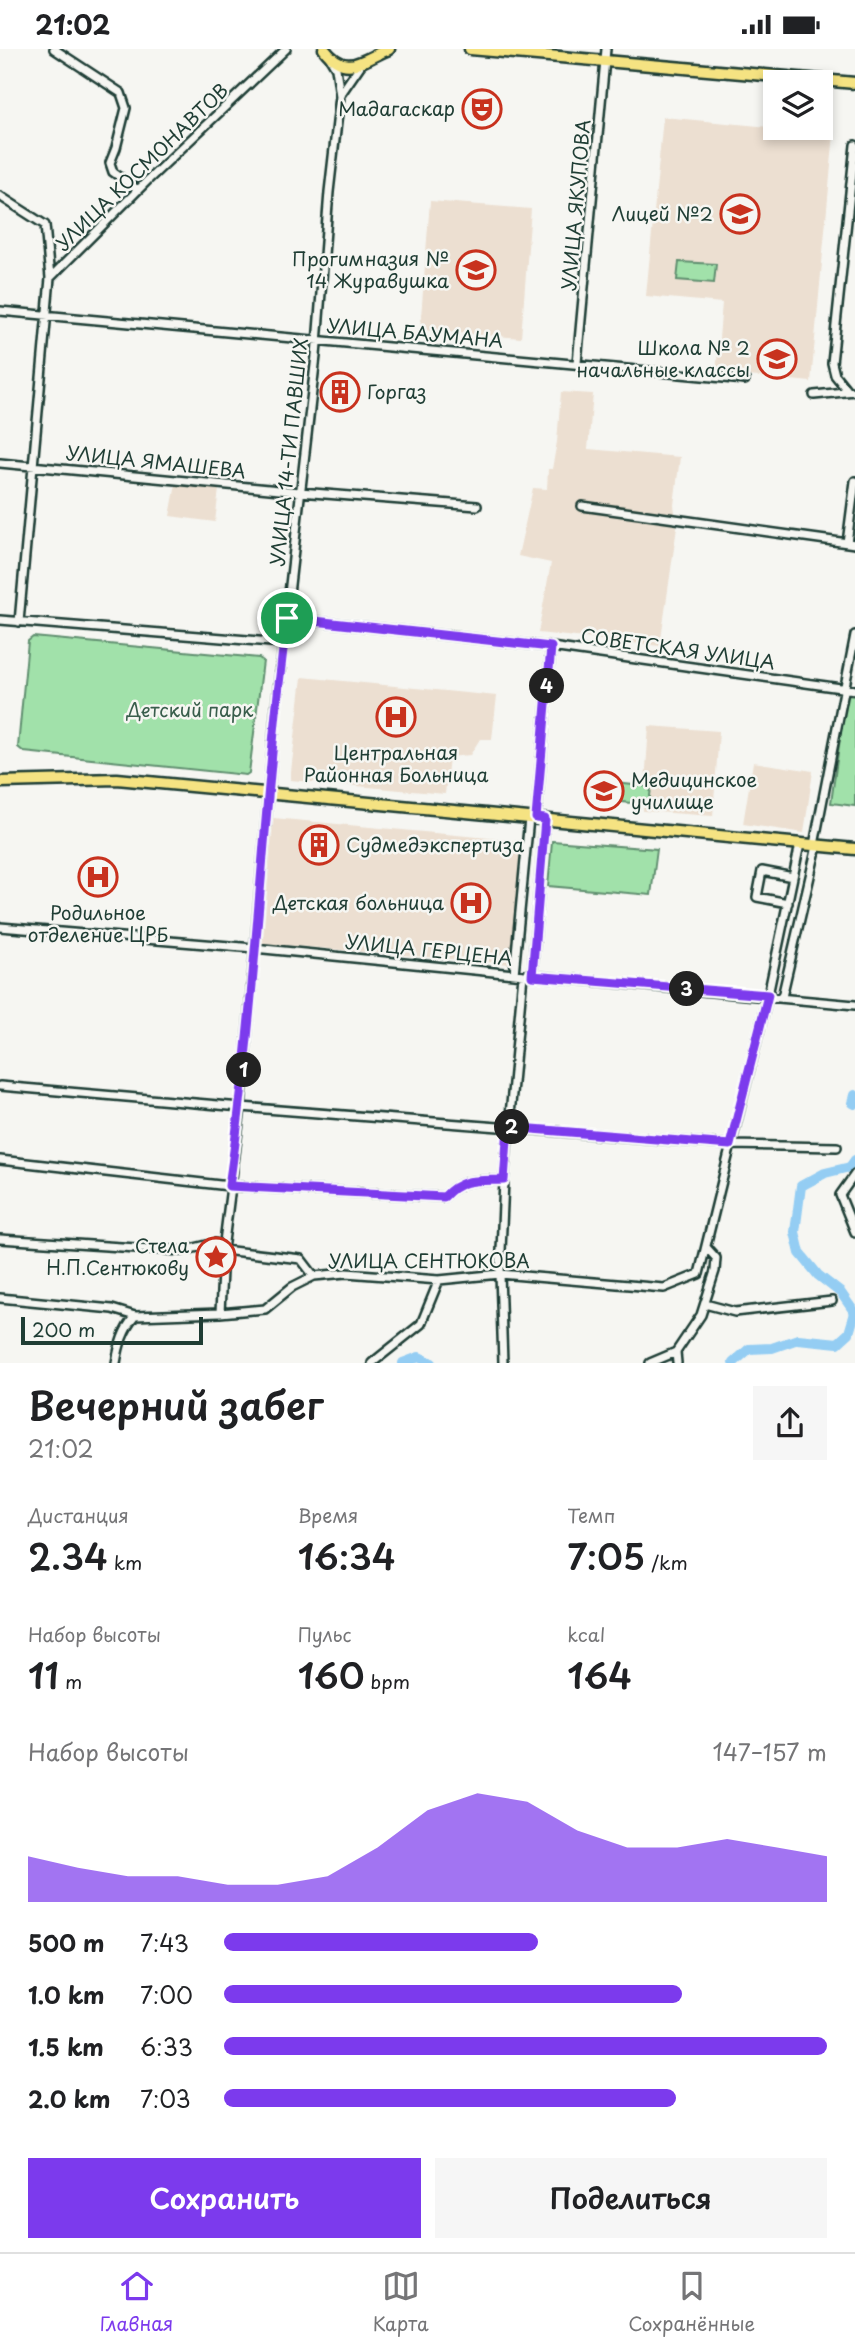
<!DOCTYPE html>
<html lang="ru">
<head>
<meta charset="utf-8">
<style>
	:root { --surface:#fff; --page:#f6f6f6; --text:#202124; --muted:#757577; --line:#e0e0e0; --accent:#7c3aed }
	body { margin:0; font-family:"Playpen Sans",sans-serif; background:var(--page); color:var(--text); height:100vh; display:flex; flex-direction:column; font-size:26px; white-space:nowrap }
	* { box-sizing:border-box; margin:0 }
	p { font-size:23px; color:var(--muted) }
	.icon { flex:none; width:38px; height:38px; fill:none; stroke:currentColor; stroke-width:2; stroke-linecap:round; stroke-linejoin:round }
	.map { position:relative; height:1314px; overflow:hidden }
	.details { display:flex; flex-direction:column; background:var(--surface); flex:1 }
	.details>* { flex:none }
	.buttons { position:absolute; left:763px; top:21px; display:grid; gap:14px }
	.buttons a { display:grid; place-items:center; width:70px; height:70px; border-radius:0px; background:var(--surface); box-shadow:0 4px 10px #0003; font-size:35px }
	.scale { position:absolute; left:21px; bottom:18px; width:182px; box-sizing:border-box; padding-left:7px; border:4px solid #1f3d34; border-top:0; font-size:19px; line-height:24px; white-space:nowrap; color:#1f3d34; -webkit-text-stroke:5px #f6f6f2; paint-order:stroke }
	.pin { position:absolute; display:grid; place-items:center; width:60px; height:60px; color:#fff; margin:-30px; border:4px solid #fff; border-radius:50%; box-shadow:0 2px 7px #0007 }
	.km { position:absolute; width:35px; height:35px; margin:-18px; border-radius:50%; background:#222; color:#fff; font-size:19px; line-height:35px; text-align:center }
	.round { display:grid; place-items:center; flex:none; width:74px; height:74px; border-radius:0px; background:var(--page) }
	.summary { display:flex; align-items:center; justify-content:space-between; height:119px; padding:0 28px }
	h1 { font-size:38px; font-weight:600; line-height:52px }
	.stats { display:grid; grid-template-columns:repeat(3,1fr); gap:10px; height:119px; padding:7px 28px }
	.stats div { display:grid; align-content:center }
	.stats b { font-size:35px; font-weight:600 }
	.stats small { font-size:19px; font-weight:400 }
	.stats p { font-size:19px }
	.chart { height:196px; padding:14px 28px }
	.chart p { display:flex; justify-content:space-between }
	.chart svg { width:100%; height:126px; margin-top:7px; fill:var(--accent); opacity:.7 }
	.action { display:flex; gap:14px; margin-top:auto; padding:14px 28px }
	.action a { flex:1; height:80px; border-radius:0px; background:var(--accent); color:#fff; font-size:28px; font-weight:600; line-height:80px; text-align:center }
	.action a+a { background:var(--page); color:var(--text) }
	ul { padding:0 28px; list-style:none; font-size:23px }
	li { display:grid; grid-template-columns:112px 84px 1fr; align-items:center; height:52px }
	li i { height:18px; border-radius:9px; background:var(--accent) }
	.status { display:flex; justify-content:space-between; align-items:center; height:49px; padding:0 35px; background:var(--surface); direction:ltr }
	.status svg { height:19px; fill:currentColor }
	.tab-bar { display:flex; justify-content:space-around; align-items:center; height:98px; border-top:2px solid var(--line); background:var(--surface); font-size:19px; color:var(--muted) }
	.tab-bar a { display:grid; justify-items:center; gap:4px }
	.tab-bar .active { color:var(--accent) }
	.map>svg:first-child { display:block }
	.built { fill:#ecdfd1 }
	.green { fill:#a1e1aa; stroke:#608f6f; stroke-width:2 }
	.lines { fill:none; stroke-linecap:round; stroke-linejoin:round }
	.river { stroke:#94cdf3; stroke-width:10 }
	.minor-casing { stroke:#1f3d34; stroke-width:12 }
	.major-casing { stroke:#1f3d34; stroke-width:15 }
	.minor { stroke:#f6f6f2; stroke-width:7 }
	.major { stroke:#f5e382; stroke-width:10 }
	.route-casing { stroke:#fff; stroke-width:14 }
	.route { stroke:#7c3aed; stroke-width:9 }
	.labels { text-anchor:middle; stroke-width:5; stroke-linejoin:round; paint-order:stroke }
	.poi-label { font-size:19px; fill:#1f3d34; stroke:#f6f6f2; text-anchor:end }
	.street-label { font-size:19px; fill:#1f3d34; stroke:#f6f6f2 }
	.park-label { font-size:19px; fill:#395e4c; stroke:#f6f6f2 }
</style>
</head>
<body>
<div class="status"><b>21:02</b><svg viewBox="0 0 49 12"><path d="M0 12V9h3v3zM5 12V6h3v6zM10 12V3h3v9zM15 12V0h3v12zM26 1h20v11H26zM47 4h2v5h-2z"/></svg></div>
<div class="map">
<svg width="855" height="1314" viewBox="0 0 855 1314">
	<rect width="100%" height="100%" fill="#f6f6f2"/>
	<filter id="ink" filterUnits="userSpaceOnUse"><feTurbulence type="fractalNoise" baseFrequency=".0143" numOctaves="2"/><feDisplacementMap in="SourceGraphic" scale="14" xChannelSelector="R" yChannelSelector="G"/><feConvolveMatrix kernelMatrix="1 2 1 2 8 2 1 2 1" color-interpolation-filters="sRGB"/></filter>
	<g filter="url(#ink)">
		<path class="built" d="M663 68 834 84 811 333 716 324 722 254 646 247Z
			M430 152 531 160 521 289 420 281Z
			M561 343 593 345 588 400 680 408 674 456 677 478 660 597 538 584 551 514 518 507 533 439 547 440 548 420H552L557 393Z
			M176 435 219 440 215 473 170 467Z
			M302 628 497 647 492 690H480L470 706 449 708 445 745 290 731Z
			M649 677 719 682 713 767 643 762Z
			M753 713 813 722 804 784 743 775Z
			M273 769 521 792 510 915 259 894Z"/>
		<path class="green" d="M679 213 716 215 714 234 677 231Z
			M33 588 259 609 263 612 249 724 246 726 24 703 18 698 28 592Z
			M846 646 855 647V757L831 754Z
			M615 734 651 738 649 756 613 752Z
			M552 792 657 800 651 846 548 837Z"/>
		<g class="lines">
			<path class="river" d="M855 1046 853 1054 855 1055
				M403 1314 419 1308 432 1314
				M733 1314 749 1300 772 1299 798 1290 838 1294 849 1284 855 1264 841 1244 818 1226 800 1204 795 1183 801 1137 825 1124 850 1118 855 1111"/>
			<g class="minor-casing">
				<path id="minor" d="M54 0 121 44 126 59 116 99 110 114 113 123 138 141
					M340 46 362 14
					M0 147 45 176 50 229 19 573
					M50 229 148 131 286 0
					M0 262 745 331
					M577 314 606 0
					M847 341 835 326 832 314 855 96
					M814 346 855 342
					M0 414 300 443 477 457
					M582 457 855 495
					M847 494 855 432
					M287 569 551 598 855 641
					M0 571 284 594
					M536 770 551 598
					M814 796 855 586
					M788 854 757 848 762 822 793 828
					M0 878 254 899 514 925 855 956
					M514 925 529 769
					M532 927 545 770
					M782 948 817 797
					M0 1037 241 1058 730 1096 837 1098
					M0 1111 229 1137 444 1148C462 1128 479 1132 504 1131
					M855 1125 840 1146 855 1183
					M0 1190 182 1202 215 1194 223 1201 301 1210 314 1227 346 1224 439 1231 500 1225 664 1239 699 1225 768 946 800 795
					M0 1249 112 1260 135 1267 220 1264 265 1260 292 1238 314 1227
					M705 1255 735 1263 832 1252
					M220 1264 223 1201 241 1058 275 668 316 307 329 143 340 47 336 19 330 9
					M676 1303 677 1314
					M116 1314C119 1296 123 1281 135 1267
					M372 1314 421 1275 439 1231
					M503 1314 500 1225 504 1131 523 926
					M650 1314 676 1303 701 1266 715 1222 716 1209 706 1198"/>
			</g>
			<g class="major-casing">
				<path id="major" d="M324 0C347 30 363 10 389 0
					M470 0 855 34
					M0 733 117 730 855 800"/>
			</g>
			<use href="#minor" class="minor"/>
			<use href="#major" class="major"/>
		</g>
	</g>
	<g class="lines" filter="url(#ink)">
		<g class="route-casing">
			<path id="route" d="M287 569 551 598 536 769 545 770 532 927 768 946 730 1096 508 1078 504 1131C479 1132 462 1128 444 1148L229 1137C257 949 262 758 287 569Z"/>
		</g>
		<use href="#route" class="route"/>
	</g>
	<defs>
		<g id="theatre-ring" transform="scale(2.0125)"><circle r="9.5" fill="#f6f6f2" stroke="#c8321e" stroke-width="1.5"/><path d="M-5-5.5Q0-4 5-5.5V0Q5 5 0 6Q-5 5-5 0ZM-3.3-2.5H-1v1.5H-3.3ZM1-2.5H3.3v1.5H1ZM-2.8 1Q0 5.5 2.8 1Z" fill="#c8321e"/></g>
		<g id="school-ring" transform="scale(2.0125)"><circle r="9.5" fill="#f6f6f2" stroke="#c8321e" stroke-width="1.5"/><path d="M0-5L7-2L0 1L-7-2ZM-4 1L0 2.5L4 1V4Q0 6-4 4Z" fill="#c8321e"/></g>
		<g id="building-ring" transform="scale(2.0125)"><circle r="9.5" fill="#f6f6f2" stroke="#c8321e" stroke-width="1.5"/><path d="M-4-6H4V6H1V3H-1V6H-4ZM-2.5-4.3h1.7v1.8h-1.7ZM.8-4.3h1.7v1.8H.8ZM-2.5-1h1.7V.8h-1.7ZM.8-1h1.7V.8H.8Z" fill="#c8321e"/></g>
		<g id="hospital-ring" transform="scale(2.0125)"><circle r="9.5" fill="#f6f6f2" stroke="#c8321e" stroke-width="1.5"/><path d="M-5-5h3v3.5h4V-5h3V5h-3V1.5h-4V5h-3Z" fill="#c8321e"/></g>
		<g id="university-ring" transform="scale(2.0125)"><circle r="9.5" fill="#f6f6f2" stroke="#c8321e" stroke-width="1.5"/><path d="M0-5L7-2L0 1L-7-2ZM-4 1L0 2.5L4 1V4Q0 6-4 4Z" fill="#c8321e"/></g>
		<g id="sight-ring" transform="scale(2.0125)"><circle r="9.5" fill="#f6f6f2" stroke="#c8321e" stroke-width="1.5"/><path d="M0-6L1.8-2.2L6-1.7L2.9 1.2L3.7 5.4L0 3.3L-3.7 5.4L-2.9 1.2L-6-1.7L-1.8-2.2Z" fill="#c8321e"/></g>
	</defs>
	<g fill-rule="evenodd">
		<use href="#theatre-ring" x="482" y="60"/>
		<use href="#school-ring" x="740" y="165"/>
		<use href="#school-ring" x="476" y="221"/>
		<use href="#school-ring" x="777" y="310"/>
		<use href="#building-ring" x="340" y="343"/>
		<use href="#hospital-ring" x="396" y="668"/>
		<use href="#university-ring" x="604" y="742"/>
		<use href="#building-ring" x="319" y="796"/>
		<use href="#hospital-ring" x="98" y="828"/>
		<use href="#hospital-ring" x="471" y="854"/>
		<use href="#sight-ring" x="216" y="1208"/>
	</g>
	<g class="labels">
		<g class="poi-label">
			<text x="455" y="67">Мадагаскар</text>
			<text x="713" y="172">Лицей №2</text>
			<text x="449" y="217">Прогимназия №<tspan x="449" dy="22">14 Журавушка</tspan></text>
			<text x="750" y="306">Школа № 2<tspan x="750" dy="22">начальные классы</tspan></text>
			<text x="367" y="350" text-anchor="start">Горгаз</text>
			<text x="396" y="711" text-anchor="middle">Центральная<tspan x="396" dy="22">Районная Больница</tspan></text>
			<text x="631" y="738" text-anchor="start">Медицинское<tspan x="631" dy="22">училище</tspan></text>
			<text x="346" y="803" text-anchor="start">Судмедэкспертиза</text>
			<text x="444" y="861">Детская больница</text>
			<text x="98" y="871" text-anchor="middle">Родильное<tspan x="98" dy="22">отделение ЦРБ</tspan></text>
			<text x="189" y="1204">Стела<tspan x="189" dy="22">Н.П.Сентюкову</tspan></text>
		</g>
		<g class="street-label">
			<text transform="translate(142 118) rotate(-44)" y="7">УЛИЦА КОСМОНАВТОВ</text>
			<text transform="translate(576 156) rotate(-85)" y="7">УЛИЦА ЯКУПОВА</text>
			<text transform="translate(415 284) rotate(5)" y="7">УЛИЦА БАУМАНА</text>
			<text transform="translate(289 403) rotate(-84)" y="7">УЛИЦА 14-ТИ ПАВШИХ</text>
			<text transform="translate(156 413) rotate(6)" y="7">УЛИЦА ЯМАШЕВА</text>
			<text transform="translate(678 600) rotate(8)" y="7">СОВЕТСКАЯ УЛИЦА</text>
			<text transform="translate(429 901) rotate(6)" y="7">УЛИЦА ГЕРЦЕНА</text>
			<text x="429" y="1219">УЛИЦА СЕНТЮКОВА</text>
		</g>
		<g class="park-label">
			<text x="190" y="668">Детский парк</text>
		</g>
	</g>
</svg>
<div class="buttons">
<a><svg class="icon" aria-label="layers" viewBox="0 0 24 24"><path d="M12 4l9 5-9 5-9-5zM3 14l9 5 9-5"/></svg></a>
</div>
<div class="scale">200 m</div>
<div class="pin" style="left:287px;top:569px;background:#1e9e55"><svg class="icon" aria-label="arrive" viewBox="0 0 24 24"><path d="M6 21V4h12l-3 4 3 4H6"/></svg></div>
<b class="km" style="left:244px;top:1021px">1</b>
<b class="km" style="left:512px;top:1078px">2</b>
<b class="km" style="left:687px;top:940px">3</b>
<b class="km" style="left:547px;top:637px">4</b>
</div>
<section class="details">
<div class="summary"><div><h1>Вечерний забег</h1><p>21:02</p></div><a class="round"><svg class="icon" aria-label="share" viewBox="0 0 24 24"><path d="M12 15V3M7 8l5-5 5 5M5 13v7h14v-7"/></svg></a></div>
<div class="stats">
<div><p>Дистанция</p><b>2.34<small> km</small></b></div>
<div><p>Время</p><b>16:34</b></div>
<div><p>Темп</p><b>7:05<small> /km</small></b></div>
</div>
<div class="stats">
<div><p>Набор высоты</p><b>11<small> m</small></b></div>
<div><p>Пульс</p><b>160<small> bpm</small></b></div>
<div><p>kcal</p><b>164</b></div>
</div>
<div class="chart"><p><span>Набор высоты</span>147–157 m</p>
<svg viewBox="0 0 160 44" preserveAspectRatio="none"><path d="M0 44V28L10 32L20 35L30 35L40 38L50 38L60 35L70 25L80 12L90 6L100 9L110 19L120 25L130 25L140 22L150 25L160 28V44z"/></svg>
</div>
<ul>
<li><b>500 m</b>7:43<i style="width:52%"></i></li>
<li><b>1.0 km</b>7:00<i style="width:76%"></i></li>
<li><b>1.5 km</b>6:33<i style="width:100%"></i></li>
<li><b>2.0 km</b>7:03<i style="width:75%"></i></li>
</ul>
<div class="action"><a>Сохранить</a><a>Поделиться</a></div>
</section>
<nav class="tab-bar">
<a class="active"><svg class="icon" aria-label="home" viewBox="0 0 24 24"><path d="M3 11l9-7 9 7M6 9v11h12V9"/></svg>Главная</a>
<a><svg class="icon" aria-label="map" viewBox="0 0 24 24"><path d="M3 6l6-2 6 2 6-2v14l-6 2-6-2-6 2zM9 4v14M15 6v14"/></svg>Карта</a>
<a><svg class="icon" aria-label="saved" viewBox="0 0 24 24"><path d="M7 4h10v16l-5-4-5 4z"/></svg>Сохранённые</a>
</nav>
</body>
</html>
